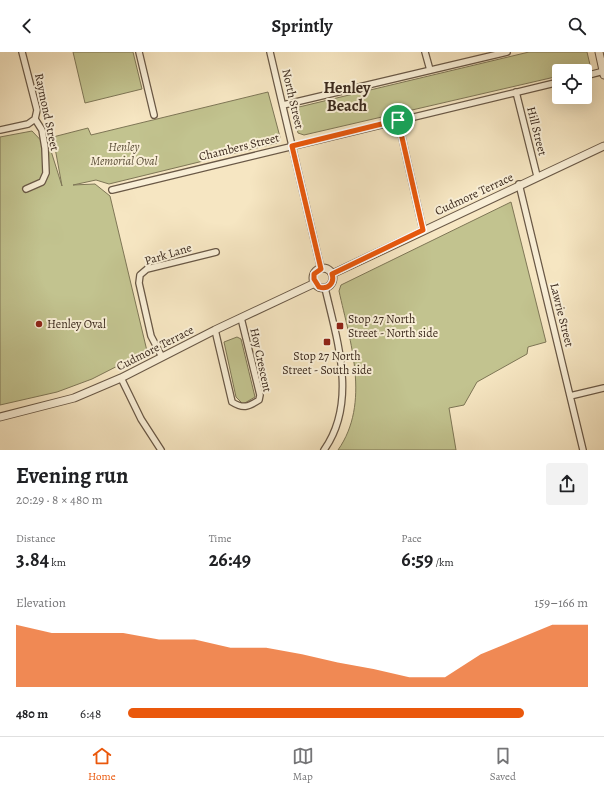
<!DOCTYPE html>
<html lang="en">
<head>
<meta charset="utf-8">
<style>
	:root { --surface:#fff; --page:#f2f2f2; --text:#202124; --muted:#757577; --line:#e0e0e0; --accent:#ea580c }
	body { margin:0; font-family:Alegreya,serif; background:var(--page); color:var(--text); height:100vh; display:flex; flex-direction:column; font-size:15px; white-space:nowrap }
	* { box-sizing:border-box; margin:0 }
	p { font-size:13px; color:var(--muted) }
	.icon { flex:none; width:22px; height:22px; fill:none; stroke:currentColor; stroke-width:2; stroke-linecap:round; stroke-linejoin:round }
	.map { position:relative; height:398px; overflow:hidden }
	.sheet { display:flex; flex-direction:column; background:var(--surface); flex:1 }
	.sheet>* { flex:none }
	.buttons { position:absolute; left:552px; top:12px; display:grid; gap:8px }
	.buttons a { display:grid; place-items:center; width:40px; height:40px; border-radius:4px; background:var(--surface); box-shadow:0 4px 16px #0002; font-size:20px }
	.pin { position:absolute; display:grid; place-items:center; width:34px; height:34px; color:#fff; margin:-17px; border:2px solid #fff; border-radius:50%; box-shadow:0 1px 4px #0007 }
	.round { display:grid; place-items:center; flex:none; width:42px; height:42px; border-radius:4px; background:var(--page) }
	.head { display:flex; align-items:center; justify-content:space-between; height:68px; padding:0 16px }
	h1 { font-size:22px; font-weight:700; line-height:30px }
	.metrics { display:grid; grid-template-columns:repeat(3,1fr); gap:6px; height:68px; padding:4px 16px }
	.metrics div { display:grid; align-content:center }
	.metrics b { font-size:20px; font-weight:700 }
	.metrics small { font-size:11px; font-weight:400 }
	.metrics p { font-size:11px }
	.chart { height:112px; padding:8px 16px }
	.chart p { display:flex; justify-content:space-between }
	.chart svg { width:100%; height:72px; margin-top:4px; fill:var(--accent); opacity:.7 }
	ul { padding:0 16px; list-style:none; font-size:13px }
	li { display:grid; grid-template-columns:64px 48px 1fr; align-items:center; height:30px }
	li i { height:10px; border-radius:5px; background:var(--accent) }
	header { display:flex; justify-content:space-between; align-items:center; height:52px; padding:0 16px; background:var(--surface); font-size:18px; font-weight:700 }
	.dock { display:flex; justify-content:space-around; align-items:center; height:56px; border-top:1px solid var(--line); background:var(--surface); font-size:11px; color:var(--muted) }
	.dock a { display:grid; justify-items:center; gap:2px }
	.dock .selected { color:var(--accent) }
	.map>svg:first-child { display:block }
	.green { fill:#c2c38f; stroke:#7e7656 }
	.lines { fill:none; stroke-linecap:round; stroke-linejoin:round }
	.minor-casing { stroke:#695846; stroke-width:8 }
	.tertiary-casing { stroke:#695846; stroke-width:9 }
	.minor { stroke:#f9efd7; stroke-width:5.5 }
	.tertiary { stroke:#f9efd7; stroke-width:7 }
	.route-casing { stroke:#fff; stroke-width:8 }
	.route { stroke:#ea580c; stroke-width:5 }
	.poi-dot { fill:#8f2418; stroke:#f9efd7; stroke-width:1.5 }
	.labels { text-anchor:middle; stroke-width:4; stroke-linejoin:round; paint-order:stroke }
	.street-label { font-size:12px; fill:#3a281c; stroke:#f9efd7 }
	.park-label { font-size:12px; font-style:italic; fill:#5c4f39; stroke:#f9efd7 }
	.poi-label { font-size:12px; fill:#3a281c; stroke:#f9efd7; text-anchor:start }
	.district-label { font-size:16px; font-weight:bold; fill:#3a281c; stroke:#f9efd7 }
</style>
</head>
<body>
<header><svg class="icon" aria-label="back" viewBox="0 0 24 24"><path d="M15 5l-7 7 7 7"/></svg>Sprintly<svg class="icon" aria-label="search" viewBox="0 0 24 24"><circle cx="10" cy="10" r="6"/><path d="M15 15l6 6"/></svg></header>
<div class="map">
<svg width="604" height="398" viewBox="0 0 604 398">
	<rect width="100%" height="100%" fill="#f6e6c2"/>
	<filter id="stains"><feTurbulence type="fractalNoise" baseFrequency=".005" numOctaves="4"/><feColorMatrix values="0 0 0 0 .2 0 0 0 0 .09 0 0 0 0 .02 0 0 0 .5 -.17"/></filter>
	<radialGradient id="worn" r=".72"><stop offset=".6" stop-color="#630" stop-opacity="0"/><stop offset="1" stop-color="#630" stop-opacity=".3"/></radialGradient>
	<path class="green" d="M73 0H133L142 37 85 51Z
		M529 0H587L591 17 582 19H559V24L304 83 298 81 293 60 299 55Z
		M268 40 280 85 277 91 109 132 96 128 73 133 95 132 110 144 147 299 92 327 57 340 0 353V85L32 79 51 99 62 134 53 85 88 76 91 83Z
		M511 150 546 290 528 295 527 302 477 330 464 353 449 356 456 398H338C371 351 350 289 339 239L341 233Z
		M237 285 241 287 255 345 243 352 236 345 224 290Z"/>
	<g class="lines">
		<g class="minor-casing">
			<path id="minor" d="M22 0 37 58 35 67 42 78 45 96 46 121 42 130 26 137
				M139 0 154 63
				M270 0 321 217
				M425 0 430 18
				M585 24 604 19
				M516 40 537 124
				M283 53 507 0
				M398 68 423 178
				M0 78 28 72 35 67
				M519 132 583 398
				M112 138 559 30
				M215 278 232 350C243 357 248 355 259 348L260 343 241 266
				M162 305 151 284 139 231 140 223 147 217 216 200
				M121 326 141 367 161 398
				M570 344 604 336
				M324 398C358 350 337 288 325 236"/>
		</g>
		<g class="tertiary-casing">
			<path id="tertiary" d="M599 0 604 23
				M313 226a10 10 0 1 1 20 0a10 10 0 1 1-20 0Z
				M332 222 604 94
				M0 365 74 346 121 326 215 278 315 231"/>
		</g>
		<use href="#minor" class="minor"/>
		<use href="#tertiary" class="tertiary"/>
	</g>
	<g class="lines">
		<g class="route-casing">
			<path id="route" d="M398 68 423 178 332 222C335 231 328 238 319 235L314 227V222L321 217 292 94Z"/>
		</g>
		<use href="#route" class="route"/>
	</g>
	<g class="poi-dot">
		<circle cx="39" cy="272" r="4"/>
		<rect x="336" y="270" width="8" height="8" rx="2"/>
		<rect x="323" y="286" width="8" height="8" rx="2"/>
	</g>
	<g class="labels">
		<g class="street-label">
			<text transform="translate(293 47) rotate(77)" y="4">North Street</text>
			<text transform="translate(47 60) rotate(78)" y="4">Raymond Street</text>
			<text transform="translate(537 79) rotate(76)" y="4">Hill Street</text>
			<text transform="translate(239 95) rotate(-14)" y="4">Chambers Street</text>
			<text transform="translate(474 142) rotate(-25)" y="4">Cudmore Terrace</text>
			<text transform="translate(168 202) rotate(-17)" y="4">Park Lane</text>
			<text transform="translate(562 263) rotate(76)" y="4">Lawrie Street</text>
			<text transform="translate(155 296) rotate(-27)" y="4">Cudmore Terrace</text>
			<text transform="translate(261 308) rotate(78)" y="4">Hoy Crescent</text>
		</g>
		<g class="park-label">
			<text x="124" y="99">Henley<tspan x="124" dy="14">Memorial Oval</tspan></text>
		</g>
		<g class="poi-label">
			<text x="348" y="271">Stop 27 North<tspan x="348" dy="14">Street - North side</tspan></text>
			<text x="47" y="276">Henley Oval</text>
			<text x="327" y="308" text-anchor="middle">Stop 27 North<tspan x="327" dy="14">Street - South side</tspan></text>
		</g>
		<g class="district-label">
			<text x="347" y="41">Henley<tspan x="347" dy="18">Beach</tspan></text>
		</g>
	</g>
	<rect width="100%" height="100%" filter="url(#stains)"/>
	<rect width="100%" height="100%" fill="url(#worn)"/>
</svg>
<div class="buttons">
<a><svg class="icon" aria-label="locate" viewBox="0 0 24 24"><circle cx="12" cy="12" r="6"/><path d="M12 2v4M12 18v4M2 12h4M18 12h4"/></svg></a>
</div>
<div class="pin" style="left:398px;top:68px;background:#1e9e55"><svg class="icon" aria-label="arrive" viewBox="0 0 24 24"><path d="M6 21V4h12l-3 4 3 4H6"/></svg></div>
</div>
<section class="sheet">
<div class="head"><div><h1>Evening run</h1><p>20:29 · 8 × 480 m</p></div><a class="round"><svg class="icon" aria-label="share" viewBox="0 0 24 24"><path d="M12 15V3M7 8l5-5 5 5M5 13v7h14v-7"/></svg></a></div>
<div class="metrics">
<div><p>Distance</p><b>3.84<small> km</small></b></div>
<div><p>Time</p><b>26:49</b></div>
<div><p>Pace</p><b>6:59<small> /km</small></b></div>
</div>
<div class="chart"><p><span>Elevation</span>159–166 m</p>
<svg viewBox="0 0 160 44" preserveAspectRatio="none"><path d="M0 44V6L10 11L20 11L30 11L40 15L50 15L60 20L70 20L80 24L90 29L100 33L110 38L120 38L130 24L140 15L150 6L160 6V44z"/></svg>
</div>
<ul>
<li><b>480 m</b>6:48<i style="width:86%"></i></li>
</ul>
</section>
<nav class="dock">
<a class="selected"><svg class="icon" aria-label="home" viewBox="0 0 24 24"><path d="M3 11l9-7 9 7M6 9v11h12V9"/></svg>Home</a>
<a><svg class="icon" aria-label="map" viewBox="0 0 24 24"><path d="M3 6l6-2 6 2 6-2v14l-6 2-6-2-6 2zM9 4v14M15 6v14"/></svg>Map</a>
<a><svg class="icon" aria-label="saved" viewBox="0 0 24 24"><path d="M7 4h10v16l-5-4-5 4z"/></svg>Saved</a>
</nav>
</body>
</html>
